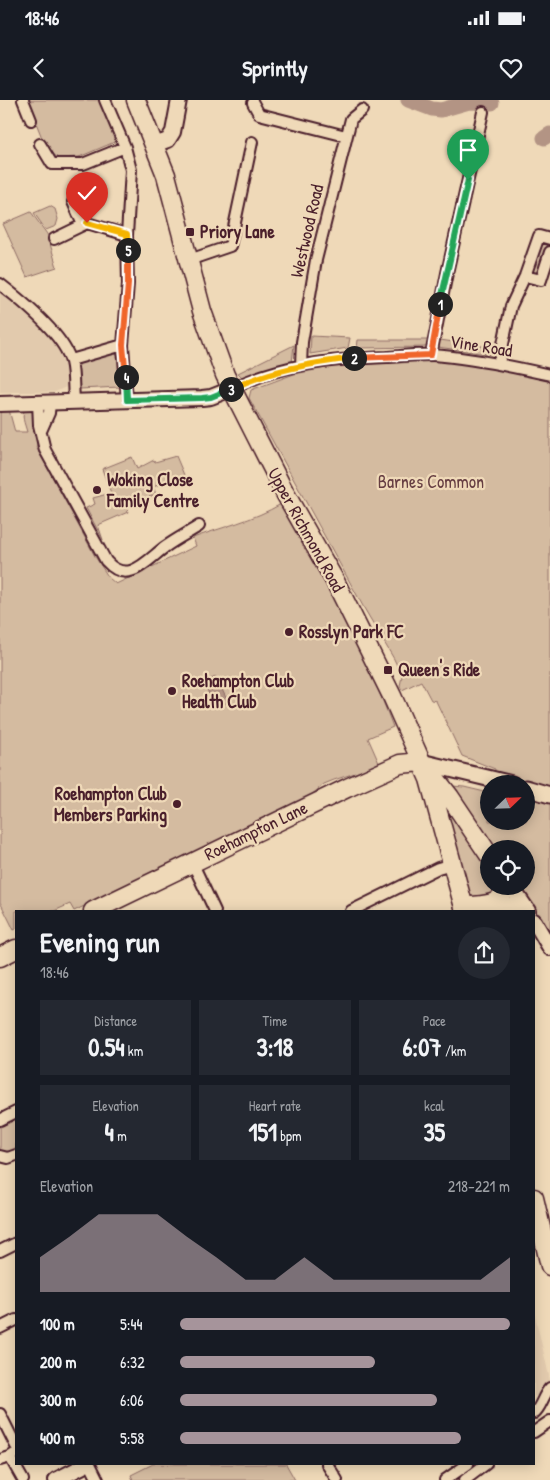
<!DOCTYPE html>
<html lang="en">
<head>
<meta charset="utf-8">
<style>
	:root { --surface:#171b24; --page:#242831; --text:#f1f3f6; --muted:#9ea1a6; --accent:#a6949b }
	body { margin:0; font-family:"Patrick Hand",sans-serif; background:var(--page); color:var(--text); height:100vh; display:flex; flex-direction:column; font-size:19px; white-space:nowrap }
	* { box-sizing:border-box; margin:0 }
	p { font-size:16px; color:var(--muted) }
	.icon { flex:none; width:28px; height:28px; fill:none; stroke:currentColor; stroke-width:2; stroke-linecap:round; stroke-linejoin:round }
	.map { position:relative; flex:1; overflow:hidden }
	.details { position:absolute; left:15px; top:810px; width:520px; height:555px; display:flex; flex-direction:column; background:var(--surface); border-radius:0px; box-shadow:0 2px 12px #0003 }
	.details>* { flex:none }
	.needle { width:32px; rotate:67deg }
	.buttons { position:absolute; left:480px; top:675px; display:grid; gap:10px }
	.buttons a { display:grid; place-items:center; width:55px; height:55px; border-radius:50%; background:var(--surface); box-shadow:0 2px 12px #0003; font-size:25px }
	.pin { position:absolute; display:grid; place-items:center; width:42px; height:42px; color:#fff; margin:-51px -21px; border-radius:50% 50% 50% 0; rotate:-45deg; box-shadow:0 0 5px #0007 }
	.pin .icon { rotate:45deg }
	.km { position:absolute; width:25px; height:25px; margin:-12px; border-radius:50%; background:#222; color:#fff; font-size:14px; line-height:25px; text-align:center }
	.round { display:grid; place-items:center; flex:none; width:52px; height:52px; border-radius:26px; background:var(--page) }
	.headline { display:flex; align-items:center; justify-content:space-between; height:85px; padding:0 25px }
	h1 { font-size:28px; font-weight:700; line-height:38px }
	.metrics { display:grid; grid-template-columns:repeat(3,1fr); gap:8px; height:85px; padding:5px 25px }
	.metrics div { display:grid; align-content:center; border-radius:0px; background:var(--page); text-align:center }
	.metrics b { font-size:25px; font-weight:700 }
	.metrics small { font-size:14px; font-weight:400 }
	.metrics p { font-size:14px }
	.chart { height:140px; padding:10px 25px }
	.chart p { display:flex; justify-content:space-between }
	.chart svg { width:100%; height:90px; margin-top:5px; fill:var(--accent); opacity:.7 }
	ul { padding:0 25px; list-style:none; font-size:16px }
	li { display:grid; grid-template-columns:80px 60px 1fr; align-items:center; height:38px }
	li i { height:12px; border-radius:6px; background:var(--accent) }
	.status { display:flex; justify-content:space-between; align-items:center; height:35px; padding:0 25px; background:var(--surface); direction:ltr }
	.status svg { height:14px; fill:currentColor }
	header { display:flex; justify-content:space-between; align-items:center; height:65px; padding:0 25px; background:var(--surface); font-size:22px; font-weight:700 }
	.map>svg:first-child { display:block }
	.built { fill:#e2caad }
	.green { fill:#d4bba0; stroke:#8f6d66 }
	.water { fill:#b39484; stroke:#896560 }
	.lines { fill:none; stroke-linecap:round; stroke-linejoin:round }
	.river { stroke:#b39484; stroke-width:15 }
	.street-casing { stroke:#4a1f2b; stroke-width:14 }
	.secondary-casing { stroke:#4a1f2b; stroke-width:18 }
	.primary-casing { stroke:#4a1f2b; stroke-width:19 }
	.highway-casing { stroke:#4a1f2b; stroke-width:21 }
	.street { stroke:#efd9b8; stroke-width:10 }
	.secondary { stroke:#efd9b8; stroke-width:14 }
	.primary { stroke:#efd9b8; stroke-width:15 }
	.highway { stroke:#efd9b8; stroke-width:18 }
	.split-1-casing { stroke:#fff; stroke-width:10 }
	.split-2-casing { stroke:#fff; stroke-width:10 }
	.split-3-casing { stroke:#fff; stroke-width:10 }
	.split-4-casing { stroke:#fff; stroke-width:10 }
	.split-5-casing { stroke:#fff; stroke-width:10 }
	.split-6-casing { stroke:#fff; stroke-width:10 }
	.split-1 { stroke:#22a559; stroke-width:6 }
	.split-2 { stroke:#f0652b; stroke-width:6 }
	.split-3 { stroke:#f5b400; stroke-width:6 }
	.split-4 { stroke:#22a559; stroke-width:6 }
	.split-5 { stroke:#f0652b; stroke-width:6 }
	.split-6 { stroke:#f5b400; stroke-width:6 }
	.poi-dot { fill:#4a1f2b; stroke:#efd9b8; stroke-width:2 }
	.labels { text-anchor:middle; stroke-width:4.5; stroke-linejoin:round; paint-order:stroke }
	.street-label { font-size:18px; fill:#4a1f2b; stroke:#efd9b8 }
	.poi-label { font-size:18px; font-weight:bold; fill:#4a1f2b; stroke:#efd9b8; text-anchor:start }
	.park-label { font-size:18px; fill:#663e42; stroke:#efd9b8 }
</style>
</head>
<body>
<div class="status"><b>18:46</b><svg viewBox="0 0 49 12"><path d="M0 12V9h3v3zM5 12V6h3v6zM10 12V3h3v9zM15 12V0h3v12zM26 1h20v11H26zM47 4h2v5h-2z"/></svg></div>
<header><svg class="icon" aria-label="back" viewBox="0 0 24 24"><path d="M15 5l-7 7 7 7"/></svg>Sprintly<svg class="icon" aria-label="heart" viewBox="0 0 24 24"><path d="M12 20l-8-8c-3-5 5-10 8-4 3-6 11-1 8 4z"/></svg></header>
<div class="map">
<svg width="550" height="1380" viewBox="0 0 550 1380">
	<rect width="100%" height="100%" fill="#efd9b8"/>
	<filter id="ink" filterUnits="userSpaceOnUse"><feTurbulence type="fractalNoise" baseFrequency=".02" numOctaves="2"/><feDisplacementMap in="SourceGraphic" scale="10" xChannelSelector="R" yChannelSelector="G"/><feConvolveMatrix kernelMatrix="1 2 1 2 8 2 1 2 1" color-interpolation-filters="sRGB"/></filter>
	<g filter="url(#ink)">
		<path class="built" d="M0 190 26 210 47 232 62 257 67 274 66 287 55 292H0Z
			M534 1211 550 1280V1284L541 1287 537 1296H534Z"/>
		<path class="green" d="M27 0H100L117 41 79 57 58 58 46 48Z
			M50 106 55 109 58 119 56 126 46 130 34 113Z
			M31 112 47 134 57 167 27 177 3 124Z
			M541 140 549 142 539 176 530 173Z
			M311 236 350 238 348 248 310 254Z
			M358 240H430L429 247 357 248Z
			M440 240 495 248 493 255 438 247Z
			M294 245 292 262 242 277 238 273Z
			M110 253 116 254 119 261 120 287 80 289 78 267 81 262Z
			M449 261 485 267 550 281V835L518 786H526V749H493L452 686 464 687 489 693V721H526V684H492L495 669 462 656 436 601 431 600 421 581 402 590 400 586 402 576 394 559 364 508 249 298 251 290 294 274 342 265Z
			M26 308 31 309 34 313 37 345 36 347 96 458 109 478 116 484 196 446 193 438C222 427 254 420 281 404 322 476 364 548 393 627L368 638 379 663 361 671 334 680 324 684 309 697 74 811 70 804 54 811H16V829L14 830 0 802V310H9L15 332H27C25 324 20 315 26 308Z
			M176 356 184 375 153 387 156 394 126 406 128 412 98 425 103 440 86 408 95 404 93 398 111 393 102 369 132 357 137 369 154 360 155 362Z
			M445 704 458 716 489 764V786H500L495 796 474 799 470 794Z
			M16 1017V1051L12 1053 0 1051V1025Z
			M153 1364H286L295 1380H133L131 1375Z"/>
		<path class="water" d="M216 577 228 602 215 608 204 582Z"/>
		<g class="lines">
			<path class="river" d="M408 0 432 9 441 10 469 2 492 3
				M544 38 550 34"/>
			<g class="street-casing">
				<path id="street" d="M23 0 31 20
					M105 0 125 47 131 70 127 135 128 184 123 245 127 300
					M253 3 259 14 346 36
					M40 44 52 64H83L125 47
					M73 102 83 125
					M54 139 87 123 127 135
					M189 160 230 146 252 42
					M525 176 541 180 550 152
					M0 184C22 201 64 235 71 262 74 274 73 289 74 301
					M431 255 447 173 483 12
					M71 260 123 245
					M499 263 511 206 525 176 539 136 550 139
					M301 265 302 242 316 160 351 19 362 10
					M231 289C279 264 334 259 387 257 402 256 418 254 433 255 473 258 511 266 550 275
					M38 302 39 325 45 350 106 461C128 486 146 461 165 447 176 439 188 433 199 426
					M41 331 49 313 50 302
					M192 762 215 811
					M351 811 438 768 452 764
					M0 1020 16 1012
					M0 1056 8 1058 16 1055
					M0 1151 16 1143
					M0 1228 16 1220
					M534 1313C541 1308 543 1295 550 1288
					M0 1314 16 1346
					M534 1332 550 1321
					M10 1357 23 1380
					M0 1360 10 1357 16 1353
					M90 1364 98 1380
					M327 1364 337 1380
					M445 1380 468 1364
					M465 1380 486 1364"/>
			</g>
			<g class="secondary-casing">
				<path id="secondary" d="M154 45 168 40 173 32 179 0
					M0 304 202 298 211 297 231 289
					M511 786 528 811
					M491 804 508 805 519 811
					M534 821 550 848
					M56 1380 87 1364"/>
			</g>
			<g class="primary-casing">
				<path id="primary" d="M421 662 512 684
					M526 688 550 695"/>
			</g>
			<g class="highway-casing">
				<path id="highway" d="M136 0 166 75 202 211 225 275 286 395 335 481 392 596 429 679 465 811
					M429 670 450 697 489 755
					M464 807C479 804 505 808 503 786
					M93 811 347 688 400 664 421 662
					M0 857 16 849
					M534 1098 550 1166"/>
			</g>
			<use href="#street" class="street"/>
			<use href="#secondary" class="secondary"/>
			<use href="#primary" class="primary"/>
			<use href="#highway" class="highway"/>
		</g>
	</g>
	<g class="lines" filter="url(#ink)">
		<g class="split-1-casing">
			<path id="split-1" d="M440 204 468 80"/>
		</g>
		<g class="split-2-casing">
			<path id="split-2" d="M354 258 431 255 440 204"/>
		</g>
		<g class="split-3-casing">
			<path id="split-3" d="M231 289C270 270 312 263 354 258"/>
		</g>
		<g class="split-4-casing">
			<path id="split-4" d="M126 277 127 300 202 298 211 297 231 289"/>
		</g>
		<g class="split-5-casing">
			<path id="split-5" d="M126 277 123 245 128 184V150"/>
		</g>
		<g class="split-6-casing">
			<path id="split-6" d="M87 123 127 134 128 150"/>
		</g>
		<use href="#split-1" class="split-1"/>
		<use href="#split-2" class="split-2"/>
		<use href="#split-3" class="split-3"/>
		<use href="#split-4" class="split-4"/>
		<use href="#split-5" class="split-5"/>
		<use href="#split-6" class="split-6"/>
	</g>
	<g class="poi-dot">
		<rect x="185" y="127" width="10" height="10" rx="2.5"/>
		<circle cx="97" cy="390" r="5"/>
		<circle cx="289" cy="532" r="5"/>
		<rect x="383" y="565" width="10" height="10" rx="2.5"/>
		<circle cx="172" cy="591" r="5"/>
		<circle cx="177" cy="704" r="5"/>
	</g>
	<g class="labels">
		<g class="street-label">
			<text transform="translate(307 131) rotate(-77)" y="6">Westwood Road</text>
			<text transform="translate(481 246) rotate(9)" y="6">Vine Road</text>
			<text transform="translate(306 430) rotate(61)" y="6">Upper Richmond Road</text>
			<text transform="translate(256 731) rotate(-26)" y="6">Roehampton Lane</text>
		</g>
		<g class="poi-label">
			<text x="200" y="138">Priory Lane</text>
			<text x="107" y="386">Woking Close<tspan x="107" dy="21">Family Centre</tspan></text>
			<text x="299" y="538">Rosslyn Park FC</text>
			<text x="398" y="576">Queen's Ride</text>
			<text x="182" y="587">Roehampton Club<tspan x="182" dy="21">Health Club</tspan></text>
			<text x="167" y="700" text-anchor="end">Roehampton Club<tspan x="167" dy="21">Members Parking</tspan></text>
		</g>
		<g class="park-label">
			<text x="431" y="388">Barnes Common</text>
		</g>
	</g>
</svg>
<div class="buttons">
<a><svg class="needle" viewBox="-14 -14 28 28"><path d="M0-13l5 13h-10z" fill="#e53935"/><path d="M0 13l5-13h-10z" fill="#9ea1a6"/></svg></a>
<a><svg class="icon" aria-label="locate" viewBox="0 0 24 24"><circle cx="12" cy="12" r="6"/><path d="M12 2v4M12 18v4M2 12h4M18 12h4"/></svg></a>
</div>
<div class="pin" style="left:468px;top:80px;background:#1e9e55"><svg class="icon" aria-label="arrive" viewBox="0 0 24 24"><path d="M6 21V4h12l-3 4 3 4H6"/></svg></div>
<div class="pin" style="left:87px;top:123px;background:#d93025"><svg class="icon" aria-label="check" viewBox="0 0 24 24"><path d="M5 12l5 5 9-10"/></svg></div>
<b class="km" style="left:440px;top:204px">1</b>
<b class="km" style="left:354px;top:258px">2</b>
<b class="km" style="left:231px;top:289px">3</b>
<b class="km" style="left:126px;top:277px">4</b>
<b class="km" style="left:128px;top:150px">5</b>
<section class="details">
<div class="headline"><div><h1>Evening run</h1><p>18:46</p></div><a class="round"><svg class="icon" aria-label="share" viewBox="0 0 24 24"><path d="M12 15V3M7 8l5-5 5 5M5 13v7h14v-7"/></svg></a></div>
<div class="metrics">
<div><p>Distance</p><b>0.54<small> km</small></b></div>
<div><p>Time</p><b>3:18</b></div>
<div><p>Pace</p><b>6:07<small> /km</small></b></div>
</div>
<div class="metrics">
<div><p>Elevation</p><b>4<small> m</small></b></div>
<div><p>Heart rate</p><b>151<small> bpm</small></b></div>
<div><p>kcal</p><b>35</b></div>
</div>
<div class="chart"><p><span>Elevation</span>218–221 m</p>
<svg viewBox="0 0 160 44" preserveAspectRatio="none"><path d="M0 44V27L10 17L20 6L30 6L40 6L50 17L60 27L70 38L80 38L90 27L100 38L110 38L120 38L130 38L140 38L150 38L160 27V44z"/></svg>
</div>
<ul>
<li><b>100 m</b>5:44<i style="width:100%"></i></li>
<li><b>200 m</b>6:32<i style="width:59%"></i></li>
<li><b>300 m</b>6:06<i style="width:78%"></i></li>
<li><b>400 m</b>5:58<i style="width:85%"></i></li>
</ul>
</section>
</div>
</body>
</html>
